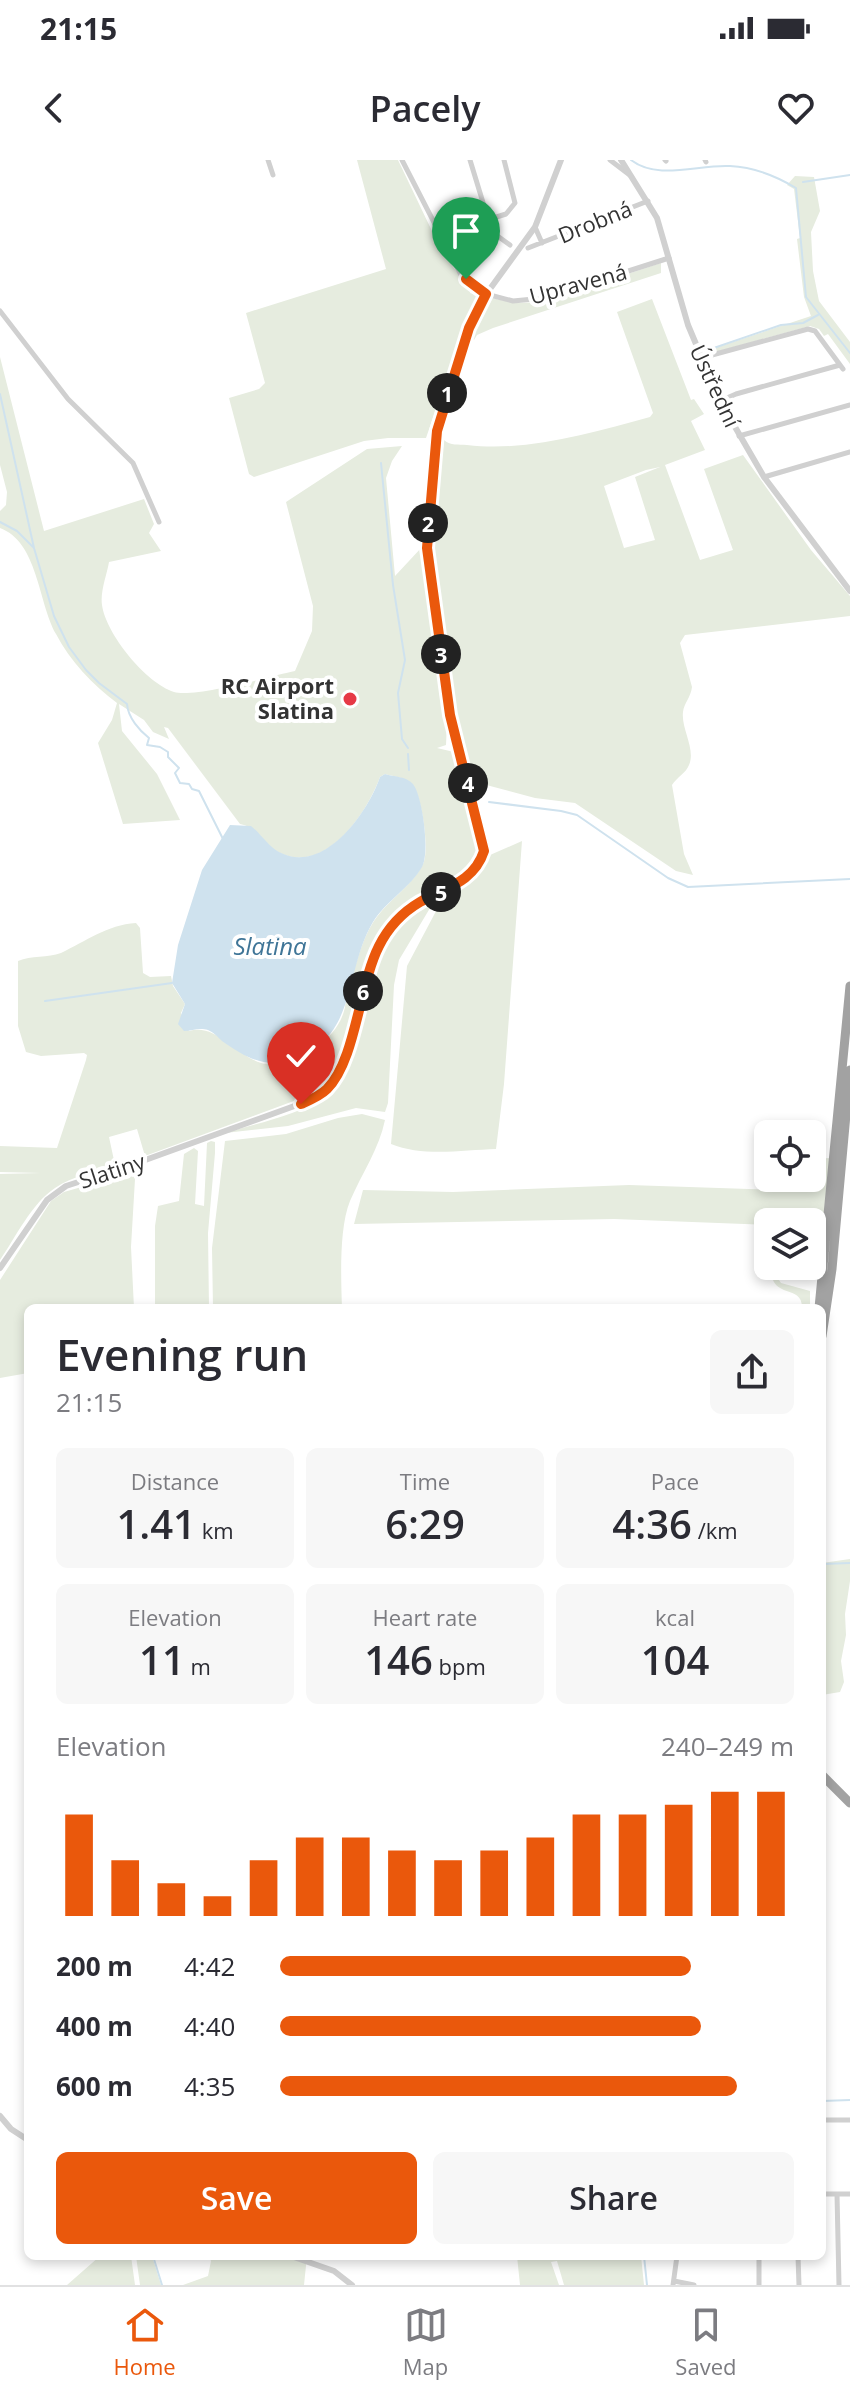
<!DOCTYPE html>
<html lang="en">
<head>
<meta charset="utf-8">
<style>
	:root { --surface:#fff; --page:#f7f7f7; --text:#2b2b33; --muted:#7c7c81; --line:#e1e1e2; --accent:#ea580c }
	body { margin:0; font-family:"Open Sans",sans-serif; background:var(--page); color:var(--text); height:100vh; display:flex; flex-direction:column; font-size:30px; white-space:nowrap }
	* { box-sizing:border-box; margin:0 }
	p { font-size:26px; color:var(--muted) }
	.icon { flex:none; width:44px; height:44px; fill:none; stroke:currentColor; stroke-width:2; stroke-linecap:round; stroke-linejoin:round }
	.map { position:relative; flex:1; overflow:hidden }
	.drawer { position:absolute; left:24px; top:1144px; width:802px; height:956px; display:flex; flex-direction:column; background:var(--surface); border-radius:12px; box-shadow:0 4px 12px #0003 }
	.drawer>* { flex:none }
	.tools { position:absolute; left:754px; top:960px; display:grid; gap:16px }
	.tools a { display:grid; place-items:center; width:72px; height:72px; border-radius:12px; background:var(--surface); box-shadow:0 4px 12px #0003; font-size:40px }
	.pin { position:absolute; display:grid; place-items:center; width:68px; height:68px; color:#fff; margin:-82px -34px; border-radius:50% 50% 50% 0; rotate:-45deg; box-shadow:0 0 8px #0007 }
	.pin .icon { rotate:45deg }
	.km { position:absolute; width:40px; height:40px; margin:-20px; border-radius:50%; background:#222; color:#fff; font-size:22px; line-height:40px; text-align:center }
	.round { display:grid; place-items:center; flex:none; width:84px; height:84px; border-radius:12px; background:var(--page) }
	.summary { display:flex; align-items:center; justify-content:space-between; height:136px; padding:0 32px }
	h1 { font-size:44px; font-weight:600; line-height:60px }
	.stats { display:grid; grid-template-columns:repeat(3,1fr); gap:12px; height:136px; padding:8px 32px }
	.stats div { display:grid; align-content:center; border-radius:12px; background:var(--page); text-align:center }
	.stats b { font-size:40px; font-weight:600 }
	.stats small { font-size:22px; font-weight:400 }
	.stats p { font-size:22px }
	.chart { height:224px; padding:16px 32px }
	.chart p { display:flex; justify-content:space-between }
	.chart svg { width:100%; height:144px; margin-top:8px; stroke:var(--accent); stroke-width:6 }
	.button { display:flex; gap:16px; margin-top:auto; padding:16px 32px }
	.button a { flex:1; height:92px; border-radius:12px; background:var(--accent); color:#fff; font-size:32px; font-weight:600; line-height:92px; text-align:center }
	.button a+a { background:var(--page); color:var(--text) }
	ul { padding:0 32px; list-style:none; font-size:26px }
	li { display:grid; grid-template-columns:128px 96px 1fr; align-items:center; height:60px }
	li i { height:20px; border-radius:10px; background:var(--accent) }
	.status { display:flex; justify-content:space-between; align-items:center; height:56px; padding:0 40px; background:var(--surface); direction:ltr }
	.status svg { height:22px; fill:currentColor }
	header { display:flex; justify-content:space-between; align-items:center; height:104px; padding:0 32px; background:var(--surface); font-size:36px; font-weight:600 }
	.tabs { display:flex; justify-content:space-around; align-items:center; height:112px; border-top:2px solid var(--line); background:var(--surface); font-size:22px; color:var(--muted) }
	.tabs a { display:grid; justify-items:center; gap:4px }
	.tabs .current { color:var(--accent) }
	.map>svg:first-child { display:block }
	.green { fill:#e6ecdf; fill-rule:evenodd }
	.water { fill:#cfe2ee }
	.lines { fill:none; stroke-linecap:round; stroke-linejoin:round }
	.stream { stroke:#cfe2ee; stroke-width:2 }
	.minor { stroke:#d0d0d0; stroke-width:5 }
	.tertiary { stroke:#d0d0d0; stroke-width:6 }
	.trunk { stroke:#a2a2a2; stroke-width:9 }
	.route-casing { stroke:#fff; stroke-width:16 }
	.route { stroke:#ea580c; stroke-width:10 }
	.poi-dot { fill:#e63946; stroke:#fff; stroke-width:3 }
	.labels { text-anchor:middle; stroke-width:8; stroke-linejoin:round; paint-order:stroke }
	.street-label { font-size:22px; fill:#333; stroke:#fff }
	.poi-label { font-size:22px; font-weight:bold; fill:#333; stroke:#fff; text-anchor:end }
	.water-label { font-size:24px; font-style:italic; fill:#3f7597; stroke:#fff }
</style>
</head>
<body>
<div class="status"><b>21:15</b><svg viewBox="0 0 49 12"><path d="M0 12V9h3v3zM5 12V6h3v6zM10 12V3h3v9zM15 12V0h3v12zM26 1h20v11H26zM47 4h2v5h-2z"/></svg></div>
<header><svg class="icon" aria-label="back" viewBox="0 0 24 24"><path d="M15 5l-7 7 7 7"/></svg>Pacely<svg class="icon" aria-label="heart" viewBox="0 0 24 24"><path d="M12 20l-8-8c-3-5 5-10 8-4 3-6 11-1 8 4z"/></svg></header>
<div class="map">
<svg width="850" height="2125" viewBox="0 0 850 2125">
	<rect width="100%" height="100%" fill="#fff"/>
	<path class="green" d="M357 0H398L442 92 471 131 470 133 479 135 469 152 426 278H388L364 281 254 317 249 314 229 238 259 229 265 223 246 153 386 109Z
		M795 16 814 17 820 51 811 72 813 111 819 141 850 182V204L828 174 824 176 819 169 810 166 708 194 706 191 811 156 804 137 797 79 800 78 794 29 787 25Z
		M661 103V113L493 168 477 175 474 180 471 178 481 152 492 138 515 143 543 142Z
		M652 139 691 240 694 239 704 254 691 261 705 290 665 305 700 400 733 390 704 309 743 295 811 390 850 436V456L685 475 680 483 692 527C691 537 684 543 683 552 681 569 696 589 689 605 686 613 677 617 672 625L684 694 693 715 676 711 575 643 535 638 475 622 451 539 432 392 444 280C451 286 458 284 467 285 528 292 591 273 650 257L653 253 617 152ZM660 307 635 317 655 380 624 388 604 326 646 310Z
		M0 197 44 371 144 339 154 364 149 373 161 391 109 402C107 414 100 432 102 445 106 474 146 523 174 532 195 538 271 516 295 511L312 471 313 446 286 342 367 289 402 286 392 301 386 318 395 416 422 387 440 537 447 563 446 585 437 588 454 592 479 680C480 719 445 723 417 739 405 746 395 756 386 768 350 816 357 885 318 932L145 996 137 969 109 977 115 1005C95 1012 73 1016 55 1028 31 1044 16 1077 0 1100V1014L41 1013 0 1012V986L57 988 86 900 87 895 84 893 41 896 26 892 18 866V801C31 795 48 798 61 793 86 781 107 765 136 763L140 768 143 813 150 817 171 816 173 826 185 844 181 853 189 871C216 863 236 895 261 903 267 905 274 903 280 902 311 896 346 872 346 837 354 813 360 782 374 761 388 740 412 726 423 704 430 690 422 638 413 625 407 617 394 617 385 614L380 617C367 653 326 715 280 693 263 685 261 668 240 664L168 568 164 567 169 579 153 572 144 560 119 544 122 571 157 614 180 660 123 664 98 583 112 560 117 543C93 525 70 501 56 474 38 442 38 382 0 368V351L6 345 7 332 0 305Z
		M522 681 504 924 496 989C463 990 422 997 391 984L407 806 444 736 465 725 490 695Z
		M436 738 399 800 394 825 388 943 385 952 356 948 288 966 225 973C254 964 300 955 324 937 340 925 347 901 352 882 368 825 377 766 436 738Z
		M362 954 385 960C379 989 362 1013 350 1041 339 1068 341 1118 342 1148H213L212 1088 225 981 286 974 338 958Z
		M211 981 215 982V993L208 1073 209 1148H155V1066L158 1046 179 1041 184 994 194 988 198 991 195 1044 204 1046 207 983Z
		M830 998 824 1058 816 1081 812 1075V1062H768V1065L614 1059 354 1064 363 1030 453 1032 629 1025 809 1031V1018H812V999Z
		M127 1014 133 1015 135 1019 131 1087 134 1148H28V1213L0 1218V1120L51 1041 64 1032Z
		M771 1106 777 1109V1117L781 1123 810 1131V1148H802C803 1123 769 1141 771 1106Z
		M850 1399V1421L845 1454 846 1475 841 1501 844 1522 840 1532 822 1535V1403Z
		M100 2096H131L135 2125H67Z
		M136 2096H152L161 2125H140Z
		M209 2096H307L304 2125H183L208 2116 211 2101Z
		M517 2096H641L644 2125H564L557 2101 551 2102 559 2125H520Z"/>
	<path class="water" d="M385 614C394 617 406 616 413 624 423 637 430 693 422 707 410 728 386 741 373 762 344 810 358 876 295 899 266 910 245 897 222 881 218 877 213 872 208 870 199 867 192 871 184 871L178 864 185 844 172 823 178 785 202 710 230 665 251 666C261 674 269 687 279 692 324 716 368 652 380 617Z"/>
	<g class="lines">
		<path class="stream" d="M631 0C658 21 699 4 730 6 753 7 776 16 796 28L806 137 850 193
			M803 22 850 15
			M705 191 781 165 803 163 818 155
			M0 234 34 388 54 456 69 487 86 510 99 523 127 544C128 558 140 571 149 578L147 585 160 587 168 592V597L179 608 175 613 180 623 189 624 192 629 199 631 223 679
			M381 303 393 425 405 500 398 533 402 579 408 588
			M0 362 17 371 34 388
			M408 594 409 610
			M489 642 561 651 577 655 668 718 688 727 850 719
			M45 841 172 823
			M822 1404 850 1403
			M822 1941 850 1940
			M153 2096 162 2125
			M644 2096 647 2125"/>
		<path class="minor" d="M268 0 273 15
			M402 0 461 115 486 134 513 141 544 138 669 98
			M470 0 492 72 510 85
			M610 0 631 16
			M665 0 666 1
			M705 0 706 2
			M487 60 506 54 515 43 504 0
			M535 67 542 83
			M528 88 648 41
			M0 151 68 239 133 303 159 362
			M701 198 808 169 815 171 843 209
			M720 241 736 234 840 205
			M739 276 850 245
			M764 317 850 292
			M822 1960H850
			M822 2034H850
			M837 2034 839 2125
			M759 2096V2125
			M798 2096 799 2125
			M674 2121 694 2125
			M673 2125 677 2096"/>
		<path class="tertiary" d="M621 0 657 58 688 165 720 241 764 317 850 431
			M0 1108 47 1040 66 1026 137 1003 311 940C362 910 353 824 384 776 393 763 406 751 419 742 447 726 487 718 483 679L450 555 427 388 437 271 473 158 479 144 535 67 561 0
			M0 1956 11 1969 28 1980
			M291 2096 334 2111 352 2125"/>
		<path class="trunk" d="M819 1148 850 826
			M822 1176 832 1109 850 910
			M822 1615 850 1643"/>
	</g>
	<g class="lines">
		<g class="route-casing">
			<path id="route" d="M301 944C310 940 320 936 327 929 356 900 359 825 379 786 388 768 403 752 420 742 445 728 474 722 484 691L450 555 427 388 437 271 469 168 486 134 466 119"/>
		</g>
		<use href="#route" class="route"/>
	</g>
	<circle class="poi-dot" cx="350" cy="539" r="8"/>
	<g class="labels">
		<g class="street-label">
			<text transform="translate(595 62) rotate(-22)" y="8">Drobná</text>
			<text transform="translate(578 124) rotate(-15)" y="8">Upravená</text>
			<text transform="translate(715 226) rotate(65)" y="8">Ústřední</text>
			<text transform="translate(112 1011) rotate(-18)" y="8">Slatiny</text>
		</g>
		<g class="poi-label">
			<text x="334" y="534">RC Airport<tspan x="334" dy="25">Slatina</tspan></text>
		</g>
		<g class="water-label">
			<text x="270" y="795">Slatina</text>
		</g>
	</g>
</svg>
<div class="tools">
<a><svg class="icon" aria-label="locate" viewBox="0 0 24 24"><circle cx="12" cy="12" r="6"/><path d="M12 2v4M12 18v4M2 12h4M18 12h4"/></svg></a>
<a><svg class="icon" aria-label="layers" viewBox="0 0 24 24"><path d="M12 4l9 5-9 5-9-5zM3 14l9 5 9-5"/></svg></a>
</div>
<div class="pin" style="left:466px;top:119px;background:#1e9e55"><svg class="icon" aria-label="arrive" viewBox="0 0 24 24"><path d="M6 21V4h12l-3 4 3 4H6"/></svg></div>
<div class="pin" style="left:301px;top:944px;background:#d93025"><svg class="icon" aria-label="check" viewBox="0 0 24 24"><path d="M5 12l5 5 9-10"/></svg></div>
<b class="km" style="left:447px;top:233px">1</b>
<b class="km" style="left:428px;top:363px">2</b>
<b class="km" style="left:441px;top:494px">3</b>
<b class="km" style="left:468px;top:623px">4</b>
<b class="km" style="left:441px;top:732px">5</b>
<b class="km" style="left:363px;top:831px">6</b>
<section class="drawer">
<div class="summary"><div><h1>Evening run</h1><p>21:15</p></div><a class="round"><svg class="icon" aria-label="share" viewBox="0 0 24 24"><path d="M12 15V3M7 8l5-5 5 5M5 13v7h14v-7"/></svg></a></div>
<div class="stats">
<div><p>Distance</p><b>1.41<small> km</small></b></div>
<div><p>Time</p><b>6:29</b></div>
<div><p>Pace</p><b>4:36<small> /km</small></b></div>
</div>
<div class="stats">
<div><p>Elevation</p><b>11<small> m</small></b></div>
<div><p>Heart rate</p><b>146<small> bpm</small></b></div>
<div><p>kcal</p><b>104</b></div>
</div>
<div class="chart"><p><span>Elevation</span>240–249 m</p>
<svg viewBox="0 0 160 44" preserveAspectRatio="none"><path d="M5 44V13M15 44V27M25 44V34M35 44V38M45 44V27M55 44V20M65 44V20M75 44V24M85 44V27M95 44V24M105 44V20M115 44V13M125 44V13M135 44V10M145 44V6M155 44V6"/></svg>
</div>
<ul>
<li><b>200 m</b>4:42<i style="width:80%"></i></li>
<li><b>400 m</b>4:40<i style="width:82%"></i></li>
<li><b>600 m</b>4:35<i style="width:89%"></i></li>
</ul>
<div class="button"><a>Save</a><a>Share</a></div>
</section>
</div>
<nav class="tabs">
<a class="current"><svg class="icon" aria-label="home" viewBox="0 0 24 24"><path d="M3 11l9-7 9 7M6 9v11h12V9"/></svg>Home</a>
<a><svg class="icon" aria-label="map" viewBox="0 0 24 24"><path d="M3 6l6-2 6 2 6-2v14l-6 2-6-2-6 2zM9 4v14M15 6v14"/></svg>Map</a>
<a><svg class="icon" aria-label="saved" viewBox="0 0 24 24"><path d="M7 4h10v16l-5-4-5 4z"/></svg>Saved</a>
</nav>
</body>
</html>
